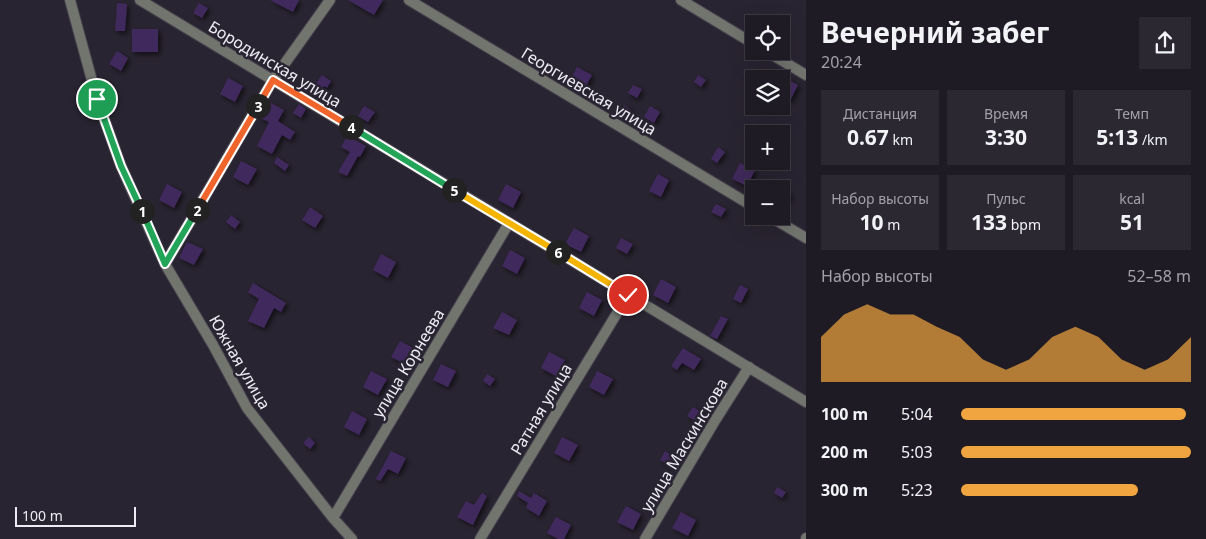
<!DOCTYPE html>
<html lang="ru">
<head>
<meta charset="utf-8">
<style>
	:root { --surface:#1f1b25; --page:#2c2832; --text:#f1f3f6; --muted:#a1a1a7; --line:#3c3942; --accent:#f1a540 }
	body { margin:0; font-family:"Noto Sans",sans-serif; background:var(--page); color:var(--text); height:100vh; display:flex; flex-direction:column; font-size:19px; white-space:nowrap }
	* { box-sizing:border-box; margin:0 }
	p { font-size:16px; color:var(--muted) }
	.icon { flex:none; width:28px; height:28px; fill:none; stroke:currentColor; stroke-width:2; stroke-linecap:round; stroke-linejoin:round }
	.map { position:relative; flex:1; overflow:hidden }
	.details { display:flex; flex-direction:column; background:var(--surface); width:400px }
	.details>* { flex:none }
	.tools { position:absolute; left:745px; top:15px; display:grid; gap:10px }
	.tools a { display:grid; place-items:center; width:45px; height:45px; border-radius:0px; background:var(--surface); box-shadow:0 5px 20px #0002,0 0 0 1px var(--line); font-size:25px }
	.scale { position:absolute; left:15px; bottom:12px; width:121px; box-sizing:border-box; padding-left:5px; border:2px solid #eeebf4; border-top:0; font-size:14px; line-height:18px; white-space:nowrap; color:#eeebf4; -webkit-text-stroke:4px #292431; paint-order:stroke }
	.pin { position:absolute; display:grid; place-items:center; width:42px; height:42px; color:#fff; margin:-21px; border:2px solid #fff; border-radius:50%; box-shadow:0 1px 5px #0007 }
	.km { position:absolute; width:25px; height:25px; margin:-12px; border-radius:50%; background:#222; color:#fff; font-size:14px; line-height:25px; text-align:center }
	.round { display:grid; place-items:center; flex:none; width:52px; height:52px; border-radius:0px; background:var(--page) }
	.summary { display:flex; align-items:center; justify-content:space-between; height:85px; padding:0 15px }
	h1 { font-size:28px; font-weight:700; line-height:38px }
	.metrics { display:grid; grid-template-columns:repeat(3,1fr); gap:8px; height:85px; padding:5px 15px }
	.metrics div { display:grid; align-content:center; border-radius:0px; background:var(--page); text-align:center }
	.metrics b { font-size:21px; font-weight:700 }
	.metrics small { font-size:14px; font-weight:400 }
	.metrics p { font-size:14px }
	.chart { height:140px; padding:10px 15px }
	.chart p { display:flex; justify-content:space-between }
	.chart svg { width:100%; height:90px; margin-top:5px; fill:var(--accent); opacity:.7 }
	ul { padding:0 15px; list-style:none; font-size:16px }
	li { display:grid; grid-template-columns:80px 60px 1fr; align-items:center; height:38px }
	li i { height:12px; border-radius:6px; background:var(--accent) }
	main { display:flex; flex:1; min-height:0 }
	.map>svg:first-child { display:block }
	.building { fill:#41295d; filter:url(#shadow) }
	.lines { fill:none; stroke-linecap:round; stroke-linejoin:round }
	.minor-casing { stroke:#45404c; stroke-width:12 }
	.minor { stroke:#71756e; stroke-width:10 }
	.split-1-casing { stroke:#fff; stroke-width:10 }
	.split-2-casing { stroke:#fff; stroke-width:10 }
	.split-3-casing { stroke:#fff; stroke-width:10 }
	.split-4-casing { stroke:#fff; stroke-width:10 }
	.split-5-casing { stroke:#fff; stroke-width:10 }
	.split-6-casing { stroke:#fff; stroke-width:10 }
	.split-7-casing { stroke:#fff; stroke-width:10 }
	.split-1 { stroke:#22a559; stroke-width:6 }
	.split-2 { stroke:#22a559; stroke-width:6 }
	.split-3 { stroke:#f0652b; stroke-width:6 }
	.split-4 { stroke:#f0652b; stroke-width:6 }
	.split-5 { stroke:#22a559; stroke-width:6 }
	.split-6 { stroke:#f5b400; stroke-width:6 }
	.split-7 { stroke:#f5b400; stroke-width:6 }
	.labels { text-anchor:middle; stroke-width:5; stroke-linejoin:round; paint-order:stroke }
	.street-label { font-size:16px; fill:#eeebf4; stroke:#292431 }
</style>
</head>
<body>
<main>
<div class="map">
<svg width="806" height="539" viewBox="0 0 806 539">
	<defs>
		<filter id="shadow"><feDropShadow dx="2.5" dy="2.5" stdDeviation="2.5" flood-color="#0009"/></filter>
	</defs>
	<rect width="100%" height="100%" fill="#292431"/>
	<path class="building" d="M270 0H299L293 12Z
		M348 0H383L374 15Z
		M117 3 127 4 125 31H115Z
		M199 3 208 8 202 18 193 13Z
		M132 29H158V52H132Z
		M117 51 128 58 121 71 109 64Z
		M577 67 592 75 584 90 569 82Z
		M322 75 331 81 327 88 324 86 322 89 315 85Z
		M698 75 706 80 701 87 694 82Z
		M783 77 798 85 790 101 781 96V81Z
		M228 78 243 86 235 102 220 94Z
		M633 85 642 89 637 98 628 93Z
		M269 102 284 110 278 121 295 132 290 140 282 135 272 154 257 146 269 122 260 118Z
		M299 104 306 109 301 118 293 113Z
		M624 105 631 110 627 115 620 110Z
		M364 106 375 112 368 122 358 116Z
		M650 106 660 112 654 123 644 117Z
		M347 136 366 146 360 157 358 156 347 176 338 172 350 152 341 147Z
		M718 147 725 152 717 163 711 159Z
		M277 157 289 165 285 171 274 163Z
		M241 161 257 169 248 185 233 177Z
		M740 163 755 170 747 186 732 179Z
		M658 174 669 180 661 197 649 191Z
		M167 184 182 192 174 208 159 200Z
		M506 184 521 192 513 208 498 200Z
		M781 189 791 194 781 212Z
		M716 204 726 209 721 217 711 212Z
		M310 207 323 216 315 228 302 220Z
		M231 215 240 222 235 229 226 222Z
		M574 228 589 236 581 252 565 244Z
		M621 238 633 244 627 254 616 248Z
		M187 242 203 249 194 265 179 258Z
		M510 250 525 258 517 274 502 266Z
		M381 254 396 262 388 278 373 270Z
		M661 279 676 287 668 303 653 295Z
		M253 283 286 303 281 312 274 308 264 328 248 321 259 299 248 292Z
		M740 285 748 289 741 303 733 299Z
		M587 292 602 300 594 316 579 308Z
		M502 312 517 320 509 335 493 328Z
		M721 316 728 319 717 339 710 336Z
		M400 341 415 349 407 365 391 357Z
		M683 348 701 359 694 370 682 363 677 370 671 366Z
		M549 352 565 360 556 376 541 368Z
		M441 364 456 371 448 387 433 380Z
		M371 371 387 379 378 395 363 387Z
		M597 371 613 379 604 395 589 387Z
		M487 374 495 379 490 386 483 381Z
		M693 407 703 413 697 422 687 416Z
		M352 411 367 419 359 435 344 427Z
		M309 437 315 443 310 449 303 443Z
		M562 437 578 445 569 461 554 453Z
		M391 451 406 458 398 474 388 469 380 481 376 479Z
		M665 451 677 459 672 467 660 460Z
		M777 487 786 492 782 498 774 493Z
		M519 491 531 498 534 493 547 501 539 516 526 508 528 503 517 496Z
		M482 493 487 496 473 525 457 517 466 501 474 505Z
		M626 506 641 514 633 530 617 522Z
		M681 512 696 520 688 536 672 528Z
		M556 517 571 525 564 539H558L547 533Z"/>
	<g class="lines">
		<g class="minor-casing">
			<path id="minor" d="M70 0 97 99 121 166 165 264 213 345 247 408 333 518 352 539
				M140 0 806 402
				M409 0 754 207
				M681 0 754 44
				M766 51 806 75
				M769 216 806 238
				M165 264 273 80 330 0
				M333 518 509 223
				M480 539 628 295
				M645 539 716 419 749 367
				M806 539V538"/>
		</g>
		<use href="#minor" class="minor"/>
	</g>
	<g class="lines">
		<g class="split-1-casing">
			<path id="split-1" d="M97 99 121 166 142 211"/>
		</g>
		<g class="split-2-casing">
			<path id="split-2" d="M142 211 165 264 197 210"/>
		</g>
		<g class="split-3-casing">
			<path id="split-3" d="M197 210 258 106"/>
		</g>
		<g class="split-4-casing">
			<path id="split-4" d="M258 106 273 80 351 127"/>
		</g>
		<g class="split-5-casing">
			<path id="split-5" d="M351 127 454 190"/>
		</g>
		<g class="split-6-casing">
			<path id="split-6" d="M454 190 558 252"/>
		</g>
		<g class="split-7-casing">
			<path id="split-7" d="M558 252 628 295"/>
		</g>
		<use href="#split-1" class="split-1"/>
		<use href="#split-2" class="split-2"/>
		<use href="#split-3" class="split-3"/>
		<use href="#split-4" class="split-4"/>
		<use href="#split-5" class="split-5"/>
		<use href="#split-6" class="split-6"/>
		<use href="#split-7" class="split-7"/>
	</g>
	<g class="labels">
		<g class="street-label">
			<text transform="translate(275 64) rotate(31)" y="6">Бородинская улица</text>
			<text transform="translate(589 91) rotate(31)" y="6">Георгиевская улица</text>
			<text transform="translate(240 362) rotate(60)" y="6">Южная улица</text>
			<text transform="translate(408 363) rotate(-59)" y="6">улица Корнеева</text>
			<text transform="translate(541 409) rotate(-59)" y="6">Ратная улица</text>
			<text transform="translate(684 445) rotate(-59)" y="6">улица Маскинскова</text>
		</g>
	</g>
</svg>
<div class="tools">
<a><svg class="icon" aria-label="locate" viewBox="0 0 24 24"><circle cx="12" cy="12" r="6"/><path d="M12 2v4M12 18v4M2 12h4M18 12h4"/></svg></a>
<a><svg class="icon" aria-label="layers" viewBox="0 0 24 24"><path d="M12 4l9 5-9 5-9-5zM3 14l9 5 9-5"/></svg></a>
<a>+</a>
<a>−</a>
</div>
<div class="scale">100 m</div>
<div class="pin" style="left:97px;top:99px;background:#1e9e55"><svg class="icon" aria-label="arrive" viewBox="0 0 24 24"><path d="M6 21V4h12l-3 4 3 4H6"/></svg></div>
<div class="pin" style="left:628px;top:295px;background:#d93025"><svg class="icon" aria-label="check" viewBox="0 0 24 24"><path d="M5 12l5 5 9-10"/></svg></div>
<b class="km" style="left:142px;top:211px">1</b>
<b class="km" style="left:197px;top:210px">2</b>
<b class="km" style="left:258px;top:106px">3</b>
<b class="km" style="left:351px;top:127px">4</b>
<b class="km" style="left:454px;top:190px">5</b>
<b class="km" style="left:558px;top:252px">6</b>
</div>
<section class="details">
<div class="summary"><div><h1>Вечерний забег</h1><p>20:24</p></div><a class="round"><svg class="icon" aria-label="share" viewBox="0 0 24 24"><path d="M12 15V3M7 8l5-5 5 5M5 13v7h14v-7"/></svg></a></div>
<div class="metrics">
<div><p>Дистанция</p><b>0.67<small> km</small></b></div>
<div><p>Время</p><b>3:30</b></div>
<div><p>Темп</p><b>5:13<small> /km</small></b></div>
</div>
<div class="metrics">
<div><p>Набор высоты</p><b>10<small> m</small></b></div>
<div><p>Пульс</p><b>133<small> bpm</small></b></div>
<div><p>kcal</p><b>51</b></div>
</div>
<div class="chart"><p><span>Набор высоты</span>52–58 m</p>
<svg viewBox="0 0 160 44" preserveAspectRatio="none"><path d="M0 44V22L10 11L20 6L30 11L40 11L50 17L60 22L70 33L80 38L90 33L100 22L110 17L120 22L130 33L140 38L150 33L160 22V44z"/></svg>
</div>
<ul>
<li><b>100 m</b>5:04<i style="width:98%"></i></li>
<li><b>200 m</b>5:03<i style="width:100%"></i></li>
<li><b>300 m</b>5:23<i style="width:77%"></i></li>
</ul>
</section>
</main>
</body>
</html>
